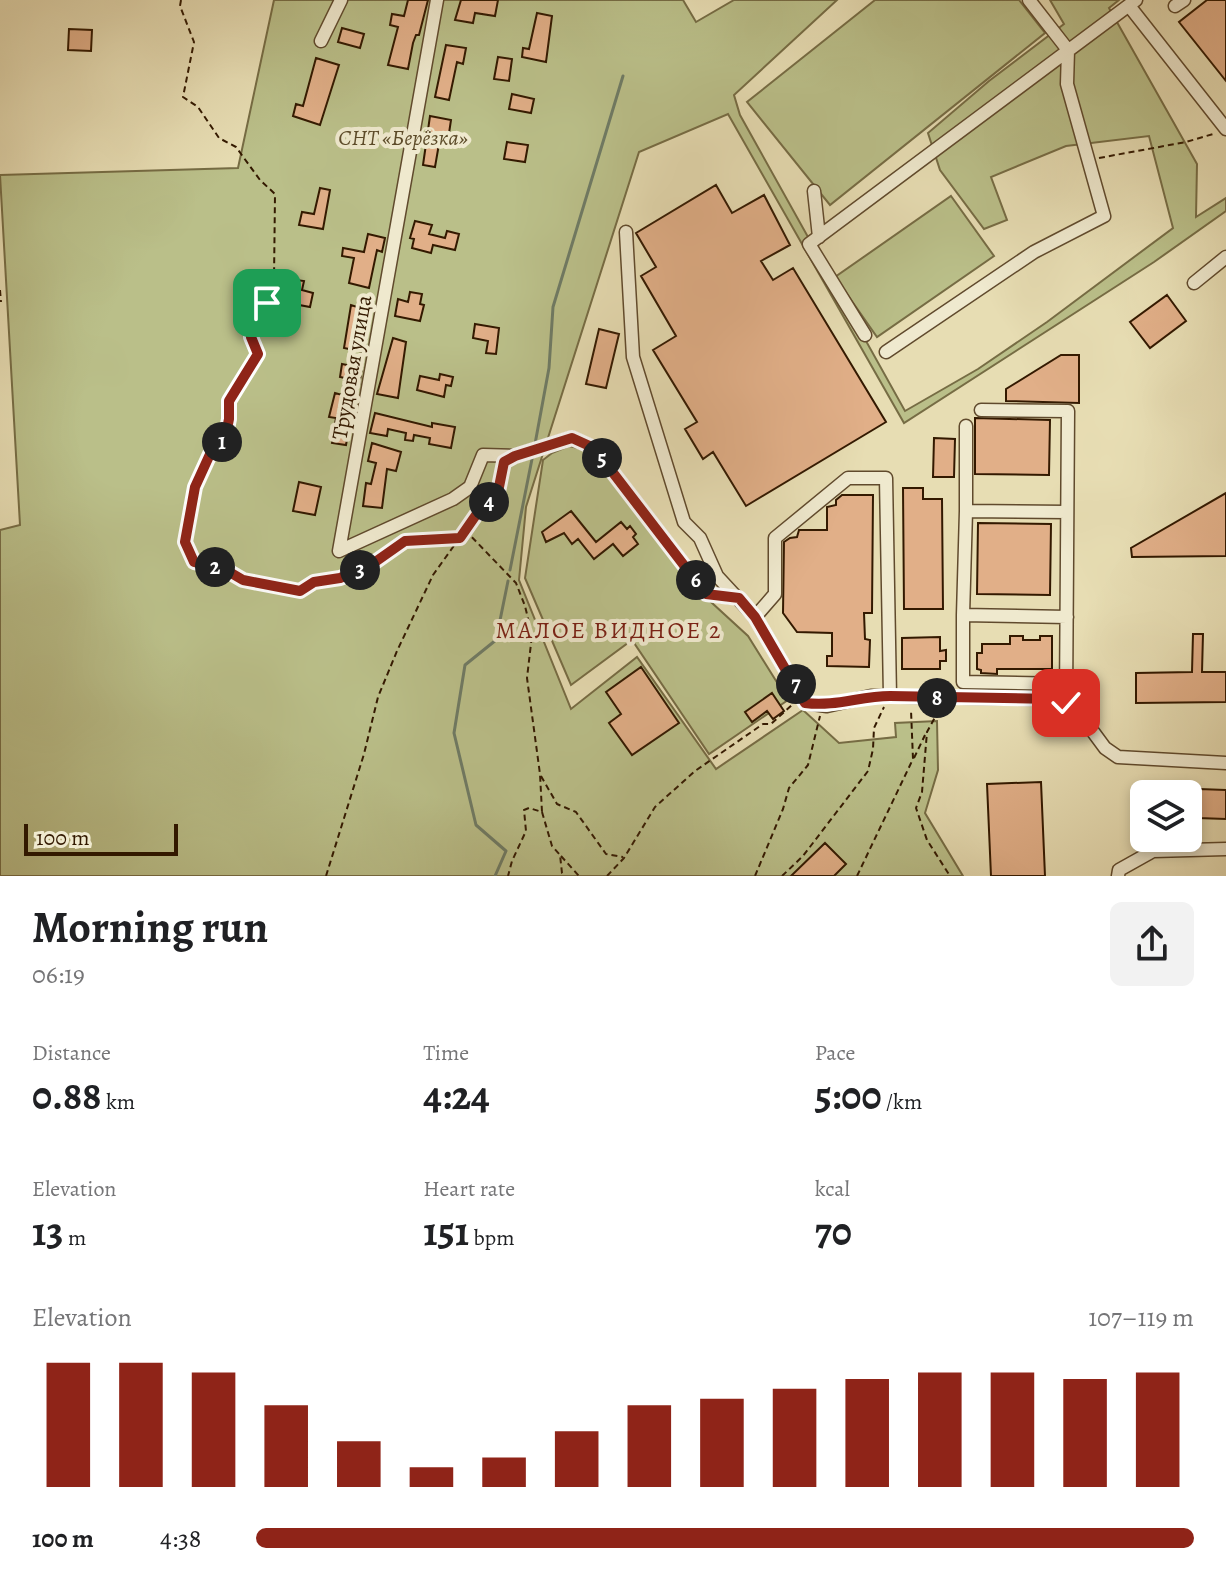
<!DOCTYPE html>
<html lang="en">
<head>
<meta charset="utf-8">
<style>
	:root { --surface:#fff; --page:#f2f2f2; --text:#202124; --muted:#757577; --accent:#8f2418 }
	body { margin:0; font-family:Alegreya,serif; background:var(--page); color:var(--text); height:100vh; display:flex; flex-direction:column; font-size:30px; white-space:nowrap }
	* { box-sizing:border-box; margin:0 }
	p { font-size:26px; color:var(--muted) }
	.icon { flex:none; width:44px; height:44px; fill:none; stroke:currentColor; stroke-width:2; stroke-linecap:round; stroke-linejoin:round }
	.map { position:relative; height:876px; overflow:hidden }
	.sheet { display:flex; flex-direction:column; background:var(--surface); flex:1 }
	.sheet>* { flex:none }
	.tools { position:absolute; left:1130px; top:780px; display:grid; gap:16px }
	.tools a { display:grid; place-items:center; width:72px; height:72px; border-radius:12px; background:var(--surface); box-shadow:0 4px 12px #0003; font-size:40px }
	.scale { position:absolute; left:24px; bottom:20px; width:154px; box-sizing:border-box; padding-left:8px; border:4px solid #331900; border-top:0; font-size:22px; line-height:28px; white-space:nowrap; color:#331900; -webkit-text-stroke:6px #efe9ce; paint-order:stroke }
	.pin { position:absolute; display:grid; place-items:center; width:68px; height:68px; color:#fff; margin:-34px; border-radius:16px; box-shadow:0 4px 12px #0006 }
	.km { position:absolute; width:40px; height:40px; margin:-20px; border-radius:50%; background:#222; color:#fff; font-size:22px; line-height:40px; text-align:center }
	.round { display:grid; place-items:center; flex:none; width:84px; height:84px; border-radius:12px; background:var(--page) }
	.headline { display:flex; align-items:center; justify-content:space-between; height:136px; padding:0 32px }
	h1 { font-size:44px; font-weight:700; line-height:60px }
	.metrics { display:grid; grid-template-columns:repeat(3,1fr); gap:12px; height:136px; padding:8px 32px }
	.metrics div { display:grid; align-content:center }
	.metrics b { font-size:40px; font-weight:700 }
	.metrics small { font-size:22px; font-weight:400 }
	.metrics p { font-size:22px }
	.chart { height:224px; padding:16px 32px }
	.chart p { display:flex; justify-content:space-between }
	.chart svg { width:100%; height:144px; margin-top:8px; stroke:var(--accent); stroke-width:6 }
	ul { padding:0 32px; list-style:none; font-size:26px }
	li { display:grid; grid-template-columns:128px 96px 1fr; align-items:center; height:60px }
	li i { height:20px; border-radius:10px; background:var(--accent) }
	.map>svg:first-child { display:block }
	.green { fill:#babf89; stroke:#766c44; stroke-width:2 }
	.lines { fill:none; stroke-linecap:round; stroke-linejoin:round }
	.stream { stroke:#6f7b65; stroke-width:3 }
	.building { fill:#e1af88; stroke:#331900; stroke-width:2 }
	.minor-casing { stroke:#604a2d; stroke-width:15 }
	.path { stroke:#331900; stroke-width:2; stroke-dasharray:6 4; stroke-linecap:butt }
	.minor { stroke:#efe9ce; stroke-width:12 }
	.route-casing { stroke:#fff; stroke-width:16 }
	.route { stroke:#8f2418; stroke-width:10 }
	.labels { text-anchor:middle; stroke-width:8; stroke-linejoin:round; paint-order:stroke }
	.park-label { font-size:22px; font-style:italic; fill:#5c4b29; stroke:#efe9ce }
	.street-label { font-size:22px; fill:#331900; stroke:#efe9ce }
	.neighbourhood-label { font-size:24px; letter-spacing:2px; fill:#7a1f14; stroke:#efe9ce }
</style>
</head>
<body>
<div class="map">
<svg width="1226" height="876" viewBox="0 0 1226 876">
	<rect width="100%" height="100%" fill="#e7ddb3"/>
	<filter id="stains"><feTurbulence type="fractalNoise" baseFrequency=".0025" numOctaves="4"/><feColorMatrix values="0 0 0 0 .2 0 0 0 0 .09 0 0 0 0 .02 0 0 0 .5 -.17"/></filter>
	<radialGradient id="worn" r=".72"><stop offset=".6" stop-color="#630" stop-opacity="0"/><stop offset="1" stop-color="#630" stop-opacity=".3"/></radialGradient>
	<path class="green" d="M274 0H683L696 22 734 0H837L734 95 740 115 905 411 978 369 1047 322 1173 228 1149 136 1066 146 991 177 1007 220 984 229 940 170 928 133 989 81 1064 24 1050 0H1119L1109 8 1197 164 1196 217 1226 198V211L1154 262 904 423 728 114 639 152 526 507 519 580 571 709 637 657 716 769 803 710 839 743 896 737 895 723 937 721 938 770 925 813 963 876H0V530L20 525 0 175 238 168Z
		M875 0H1019L1045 33 830 205 747 102Z
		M951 196 994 256 877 337 835 277Z
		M569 446 587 450 617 481 699 591 748 636 788 700 709 754 632 640 571 685 525 578 543 460 552 453Z"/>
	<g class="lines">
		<path class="stream" d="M535 444 549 368 553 307 623 76
			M510 570 532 459
			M495 876 506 851 476 825 454 733 465 665 496 640 508 581"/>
	</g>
	<path class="building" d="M408 0H428L419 35H416L413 43 408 69 388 65 398 27 390 25 392 14 404 16Z
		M461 0H498L495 16 475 13 473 23 455 20Z
		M1207 0H1226V81L1179 22Z
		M537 13 552 16 546 62 522 57 523 48 529 49Z
		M342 28 364 34 360 48 338 42Z
		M69 29 92 30 91 51 68 50Z
		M446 45 466 48 463 64 457 62 449 100 435 97Z
		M498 57 512 59 509 81 494 79Z
		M316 58 339 65 320 125 293 116 296 104 303 106Z
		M512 94 534 99 531 113 509 109Z
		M430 116 451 120 448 140 440 138 435 167 423 165Z
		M507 142 528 145 525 162 504 159Z
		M716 185 732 213 764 195 790 245 761 261 773 280 793 268 886 422 746 506 713 452 703 459 685 429 697 422 653 350 676 336 641 276 656 267 636 233Z
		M320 188 330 190 323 229 299 225 302 212 314 214Z
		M415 221 432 225 429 234 445 238 447 231 459 234 455 250 433 245 431 253 412 248 414 239 410 238Z
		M368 234 385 238 382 252 377 250 369 288 349 283 354 258 342 256 343 248 364 252Z
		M296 280 304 281 302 290 313 293 310 307 299 305 298 311 290 309Z
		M410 292 422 294 420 304 424 305 420 321 395 316 398 299 408 302Z
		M1167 295 1186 321 1150 348 1130 322Z
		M359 298 373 300 364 352 344 348 351 305 357 307Z
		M475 324 499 328 496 354 486 353 488 341 473 338Z
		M599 329 619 334 606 388 586 384Z
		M393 338 406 342 398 398 377 394Z
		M1061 355H1079V403L1006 401V389Z
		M342 364 362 368 359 386 355 385 347 416 351 417 346 445 332 443 336 418 329 417 335 393 342 395 345 378 340 377Z
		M440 374 453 377 451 386 446 385 444 397 417 390 420 376 439 380Z
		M375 413 432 427V423L455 427 451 448 429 444 430 438 414 435 413 441 405 440 406 433 388 429 387 436 370 433Z
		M975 418 1050 420 1049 475 975 474Z
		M934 438 955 439 954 477H933Z
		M372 443 401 452 396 471 387 469 382 508 363 506 366 483 371 484 376 463 368 461Z
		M299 482 321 487 315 515 293 511Z
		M903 488H923V499H942L943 609H904Z
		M1226 493V556L1132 557 1131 548Z
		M842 495H873L872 613H864L865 639 870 640 869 667 827 666V656H832V633L797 632 783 613 784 542 790 538 797 537 799 530H827V507L836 505V500Z
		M571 511 596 542 621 522 627 529 630 526 636 534 633 537 638 544 623 556 613 544 594 559 578 539 572 544 564 533 546 542 542 532Z
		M978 523 1051 524 1050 595 977 594Z
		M1193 634H1203L1202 672H1226V702L1136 703V673L1192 672Z
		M1010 636H1023V640H1040V636H1052V669H997V674L981 673V670L977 669V653H982V644H1010Z
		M940 637V651L946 650V661H940V669H902V638Z
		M641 667 679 723 632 755 609 723 621 714 606 692Z
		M772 693 784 711 773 719 767 711 752 722 745 712Z
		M1041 782 1045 876H991L987 784Z
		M1199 789 1226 790V819L1198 818Z
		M825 843 846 864 834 876H791Z"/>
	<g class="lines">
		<g class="minor-casing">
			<path id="minor" d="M437 0 339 551 453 499 470 487 483 455 515 456 572 438 594 448 706 594 739 598
				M1175 6 1184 0
				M1130 7 1226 129
				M321 41 341 0
				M814 191 819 237
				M626 232 633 357 684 522 700 538 717 576 755 617 805 703 827 706 871 696 1054 699 1074 706 1105 748 1118 757 1226 763
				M1194 283 1226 257
				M865 335 809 244 1136 0
				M886 352 1034 252 1104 216 1067 84 1068 50 1029 0
				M981 410 1068 411 1066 703
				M966 511V426
				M963 615 966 511 1067 512
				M755 617 775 594V538L848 478H886L890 696
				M1066 684 963 682V615L1067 617
				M1118 876 1119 870 1153 851 1226 849"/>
		</g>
		<path class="path" d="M181 0 180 6 194 42 183 97 198 107 219 138 236 147 260 180 275 194 274 279 251 337 258 354 229 401V419L225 439 211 452 195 487 185 542 194 562 226 570 243 580 300 591 314 582 340 578 368 567 405 541 460 538
			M1099 158 1186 142 1213 134
			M0 290 1 302
			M465 530 516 583 525 606 532 635 527 678 540 774 542 812 529 808 524 810 526 831 512 861 508 876
			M939 710 927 732 922 792 916 808 927 840 950 876
			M914 758 925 735
			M541 776 557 804 576 812 606 854 623 857
			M542 812 552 846 560 855 562 873 565 876
			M561 856 579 876
			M326 876 364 754 378 697 397 651 433 575 476 515 498 492 503 466
			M607 876 624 858 655 807 695 771 763 724H771L792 705
			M755 876 783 809 789 788 808 765 820 716
			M782 876 803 856 868 771 873 749 874 728 884 707
			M857 876 913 759 911 710"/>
		<use href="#minor" class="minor"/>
	</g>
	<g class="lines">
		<g class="route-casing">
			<path id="route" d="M267 303 251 337 258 354 229 401V419L225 439 211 452 195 487 185 542 194 562 226 570 243 580 300 591 314 582 340 578 368 567 405 541 460 538 476 515 498 492 504 462 515 456 572 438 594 448 706 594 739 598 755 617 805 703C836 707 860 696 890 696L1054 699 1066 703"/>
		</g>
		<use href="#route" class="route"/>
	</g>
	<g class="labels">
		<g class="park-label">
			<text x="403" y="145">СНТ «Берёзка»</text>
		</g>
		<g class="street-label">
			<text transform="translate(351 367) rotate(-80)" y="8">Трудовая улица</text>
		</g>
		<g class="neighbourhood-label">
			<text x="609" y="638">МАЛОЕ ВИДНОЕ 2</text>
		</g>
	</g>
	<rect width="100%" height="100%" filter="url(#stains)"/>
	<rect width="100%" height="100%" fill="url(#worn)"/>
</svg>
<div class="tools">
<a><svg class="icon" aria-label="layers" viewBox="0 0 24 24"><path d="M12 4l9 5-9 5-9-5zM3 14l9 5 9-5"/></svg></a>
</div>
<div class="scale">100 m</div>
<div class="pin" style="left:267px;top:303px;background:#1e9e55"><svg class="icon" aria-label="arrive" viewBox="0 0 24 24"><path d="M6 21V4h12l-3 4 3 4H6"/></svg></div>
<div class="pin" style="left:1066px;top:703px;background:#d93025"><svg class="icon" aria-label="check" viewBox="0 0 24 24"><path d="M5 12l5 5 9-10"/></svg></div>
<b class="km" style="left:222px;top:442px">1</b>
<b class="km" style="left:215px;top:567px">2</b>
<b class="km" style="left:360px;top:570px">3</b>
<b class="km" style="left:489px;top:502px">4</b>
<b class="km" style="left:602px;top:458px">5</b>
<b class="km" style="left:696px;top:580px">6</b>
<b class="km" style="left:796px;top:684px">7</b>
<b class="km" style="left:937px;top:698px">8</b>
</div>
<section class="sheet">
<div class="headline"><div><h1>Morning run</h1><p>06:19</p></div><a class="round"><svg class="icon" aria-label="share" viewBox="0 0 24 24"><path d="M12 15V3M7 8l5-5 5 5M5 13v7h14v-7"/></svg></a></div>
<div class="metrics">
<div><p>Distance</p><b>0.88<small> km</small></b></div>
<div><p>Time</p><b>4:24</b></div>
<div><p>Pace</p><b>5:00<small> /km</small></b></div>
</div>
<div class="metrics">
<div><p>Elevation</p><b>13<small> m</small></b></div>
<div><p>Heart rate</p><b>151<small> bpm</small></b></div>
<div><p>kcal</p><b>70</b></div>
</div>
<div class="chart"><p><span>Elevation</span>107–119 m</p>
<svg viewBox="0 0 160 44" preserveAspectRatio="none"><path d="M5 44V6M15 44V6M25 44V9M35 44V19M45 44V30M55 44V38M65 44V35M75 44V27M85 44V19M95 44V17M105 44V14M115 44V11M125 44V9M135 44V9M145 44V11M155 44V9"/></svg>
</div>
<ul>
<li><b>100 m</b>4:38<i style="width:100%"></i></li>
</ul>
</section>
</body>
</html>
